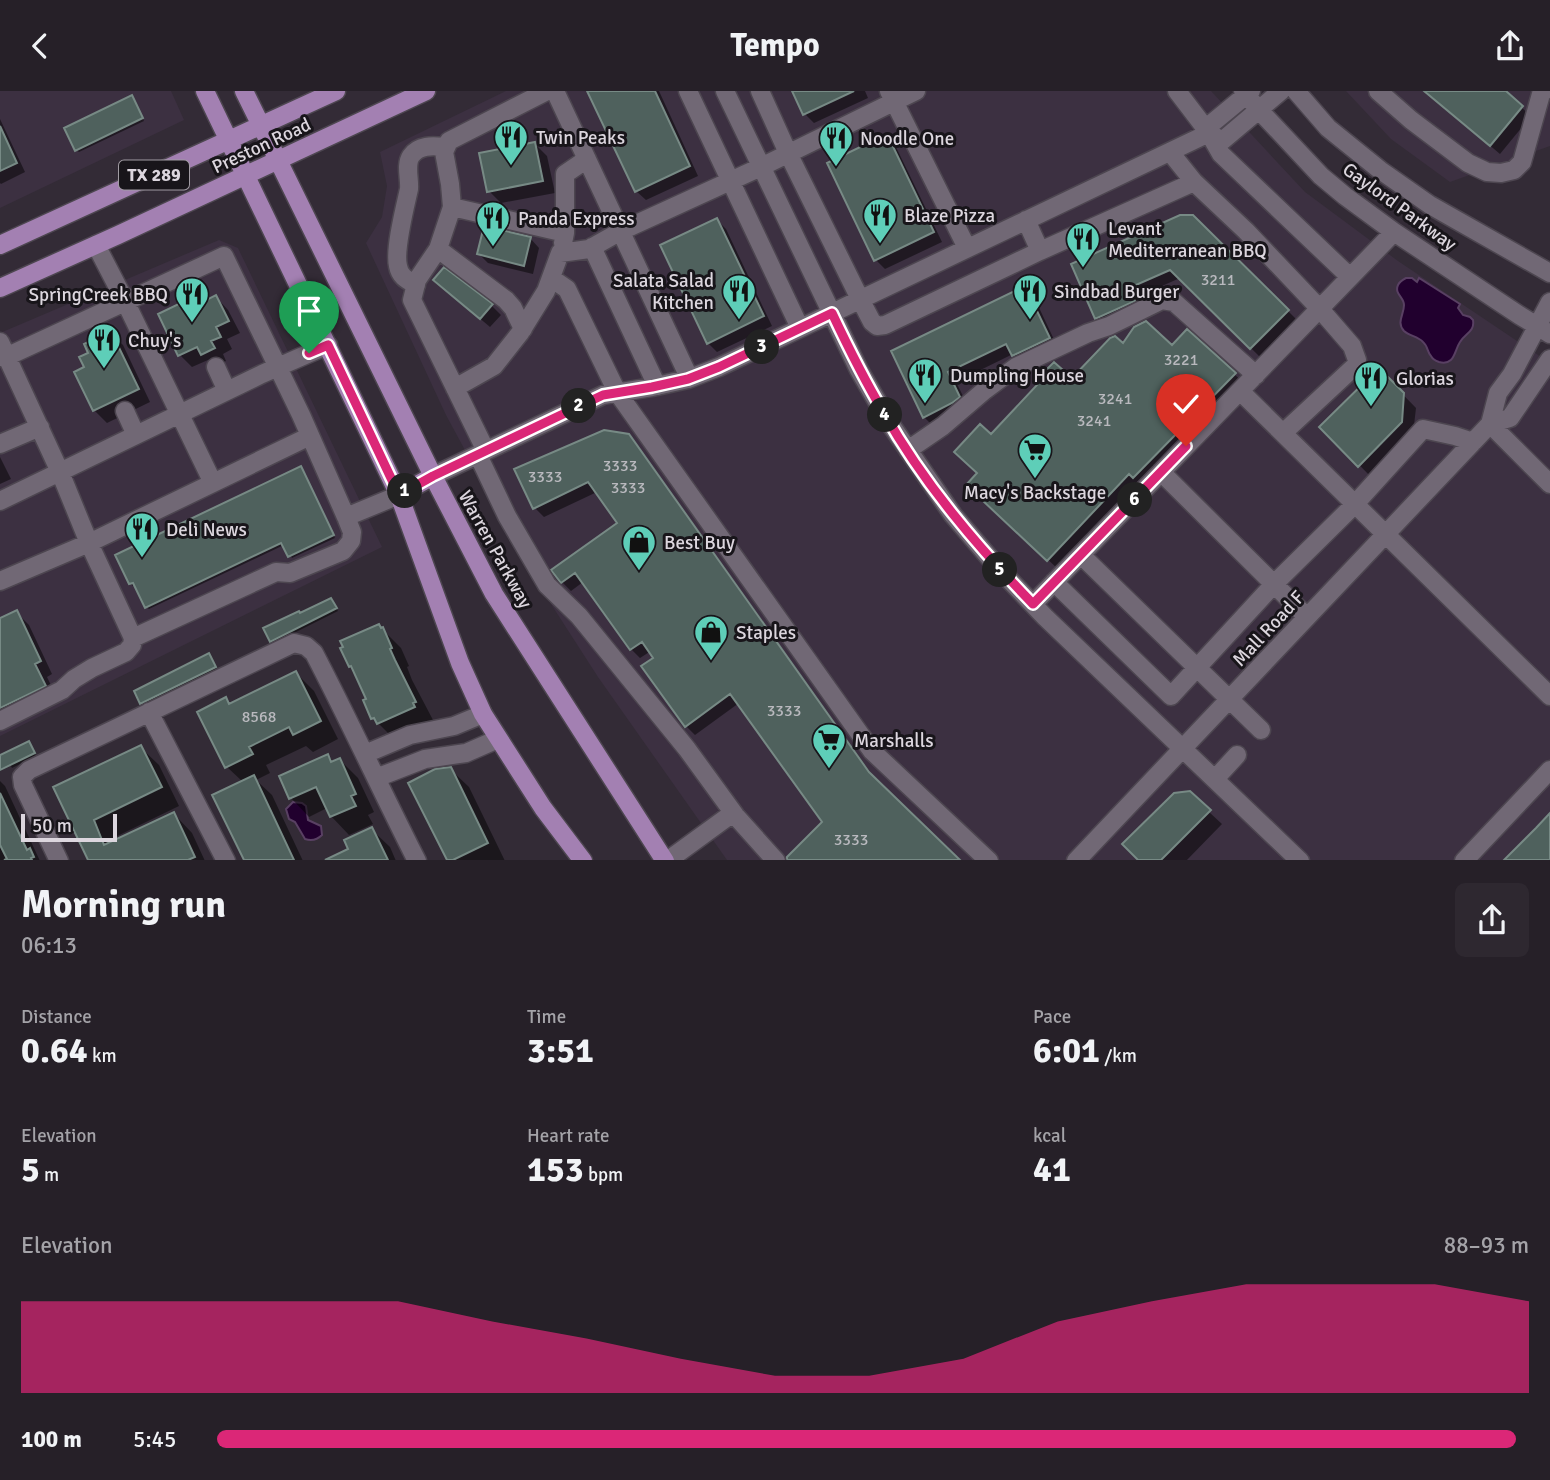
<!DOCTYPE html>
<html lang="en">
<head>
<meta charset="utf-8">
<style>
	:root { --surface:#262028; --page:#2e2830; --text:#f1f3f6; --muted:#a4a3a8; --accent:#db2777 }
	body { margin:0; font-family:Signika,sans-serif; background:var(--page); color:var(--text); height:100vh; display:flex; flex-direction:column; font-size:26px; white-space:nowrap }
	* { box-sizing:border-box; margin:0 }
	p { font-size:23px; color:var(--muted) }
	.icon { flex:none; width:38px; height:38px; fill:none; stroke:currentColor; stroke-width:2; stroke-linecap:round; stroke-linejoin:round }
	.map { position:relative; height:769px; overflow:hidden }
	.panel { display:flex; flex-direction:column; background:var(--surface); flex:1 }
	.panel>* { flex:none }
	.scale { position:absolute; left:21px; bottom:18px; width:96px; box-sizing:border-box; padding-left:7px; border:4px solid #dcd6de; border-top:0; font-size:19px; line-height:24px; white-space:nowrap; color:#dcd6de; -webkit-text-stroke:5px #18151a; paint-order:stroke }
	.pin { position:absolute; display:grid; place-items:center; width:60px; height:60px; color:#fff; margin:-72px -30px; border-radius:50% 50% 50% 0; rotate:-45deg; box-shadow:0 0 7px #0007 }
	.pin .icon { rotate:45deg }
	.km { position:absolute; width:35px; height:35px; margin:-18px; border-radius:50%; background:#222; color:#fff; font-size:19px; line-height:35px; text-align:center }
	.round { display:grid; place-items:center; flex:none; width:74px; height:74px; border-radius:10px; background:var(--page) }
	.overview { display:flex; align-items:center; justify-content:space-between; height:119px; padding:0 21px }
	h1 { font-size:38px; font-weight:700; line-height:52px }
	.metrics { display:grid; grid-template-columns:repeat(3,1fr); gap:10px; height:119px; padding:7px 21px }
	.metrics div { display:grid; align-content:center }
	.metrics b { font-size:35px; font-weight:700 }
	.metrics small { font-size:19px; font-weight:400 }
	.metrics p { font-size:19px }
	.chart { height:196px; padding:14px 21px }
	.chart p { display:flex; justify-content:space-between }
	.chart svg { width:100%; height:126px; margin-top:7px; fill:var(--accent); opacity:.7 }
	ul { padding:0 21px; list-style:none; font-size:23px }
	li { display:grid; grid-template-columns:112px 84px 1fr; align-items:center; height:52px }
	li i { height:18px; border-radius:9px; background:var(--accent) }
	header { display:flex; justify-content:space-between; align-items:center; height:91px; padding:0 21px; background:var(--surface); font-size:32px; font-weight:700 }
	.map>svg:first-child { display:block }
	.built { fill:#3c3041 }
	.water { fill:#21002e; stroke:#594063; stroke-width:2 }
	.shadow { fill:#0007 }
	.building { fill:#4f615d; stroke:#778a85; stroke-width:2 }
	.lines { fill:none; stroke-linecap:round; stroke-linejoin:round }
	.minor-casing { stroke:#4d4650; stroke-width:21 }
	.major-casing { stroke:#4d4650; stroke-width:21 }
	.minor { stroke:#716875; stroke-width:18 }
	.major { stroke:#a380b2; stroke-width:18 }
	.route-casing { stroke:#fff; stroke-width:14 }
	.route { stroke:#db2777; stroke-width:9 }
	.labels { text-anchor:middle; stroke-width:6; stroke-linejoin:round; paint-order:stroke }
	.number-label { font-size:16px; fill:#b9b9be }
	.shield { fill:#18151a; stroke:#a19ca3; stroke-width:2 }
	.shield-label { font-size:18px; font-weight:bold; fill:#dcd6de }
	.poi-label { font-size:19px; fill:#dcd6de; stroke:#18151a; text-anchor:start }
	.street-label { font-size:19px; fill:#dcd6de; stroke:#18151a }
</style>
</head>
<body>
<header><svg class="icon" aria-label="back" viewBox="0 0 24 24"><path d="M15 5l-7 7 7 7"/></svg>Tempo<svg class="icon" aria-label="share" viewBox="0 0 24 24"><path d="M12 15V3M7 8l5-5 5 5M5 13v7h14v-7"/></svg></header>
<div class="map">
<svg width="1550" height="770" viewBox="0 0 1550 770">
	<rect width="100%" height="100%" fill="#332b36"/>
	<path class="built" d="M0 0H171L184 29 0 117Z
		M506 0H1211L1305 101 1398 170 1550 272V769H727L598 586 533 485 446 324 366 152 382 126 387 95 380 61Z
		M1346 0H1550V55L1450 91 1391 48Z
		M219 149 238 157 382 456 0 645V242Z"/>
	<path class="water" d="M1406 187H1412L1417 191 1419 187 1460 213 1458 217 1463 224 1470 226 1473 229C1475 241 1465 242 1460 251 1454 260 1455 275 1439 271 1436 270 1433 269 1431 265 1427 261 1428 255 1423 251 1418 245 1409 245 1404 240 1396 231 1404 224 1404 214 1404 206 1394 203 1398 194 1400 190 1402 189 1406 187Z
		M293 711 302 712 306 715 308 729 321 735 322 744C317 749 311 750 305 748L295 731 289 728 286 718Z"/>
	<path class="shadow" d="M589 0H659L698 85 646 109 636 100Z
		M794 0H865L868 7 814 32 805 23Z
		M1425 0H1503L1531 25 1500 63Z
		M134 8 144 30 79 61 76 59Z
		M0 28 25 81 1 93 0 92Z
		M886 45 895 54 942 151 885 178 876 169 829 73Z
		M535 53 547 65 555 102 501 112 489 100Z
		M1193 125 1297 229 1260 266 1180 187 1137 206 1143 219 1106 236 1097 227Z
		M717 129 726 138 772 235 717 261 708 252Z
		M530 147 539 157 533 183 488 172 479 163Z
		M444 179 492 215 501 224 490 236 445 198Z
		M1025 197 1034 206 1058 257 1023 273 1013 263 956 291 968 315 933 335 924 326 893 261Z
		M216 206 228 219 240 242 227 248 232 258 223 263 226 270 215 275 208 269 192 276 180 264 191 209 197 215Z
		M1187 240 1245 293 1059 479 979 404V383L991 345 1124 255 1172 256Z
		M111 242 123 254 150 311 107 332 94 319 86 277 90 262Z
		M1379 279 1416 317 1413 343 1372 387 1322 336Z
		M628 345 638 355 878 692 957 770H790L824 731 739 612 695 644 686 635 656 567 651 560 640 567 631 558 583 491 571 500 562 491 619 432 597 401 544 426 535 417 516 379Z
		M0 366 11 388 0 393Z
		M301 377 335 447 292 467 284 454 149 518 146 516 136 493 133 495 130 492Z
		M331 509 338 520 274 552 271 550Z
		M16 521 29 534 52 583 47 586 57 607 0 636V529Z
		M383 539 401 557 409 575 407 576 412 589 433 629 430 630 432 635 397 651 373 627 368 609 356 581 350 575Z
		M211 567 217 579 144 614 141 612Z
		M296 582 314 600 338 648 313 661 306 655 266 674 270 682 256 689 272 704 303 770H246L215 705 243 691 227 676 225 608 231 614Z
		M29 652 36 665 12 677 5 664Z
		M140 656 159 674 179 715 111 748 113 752 174 723 192 742 205 770H90L55 697Z
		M327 665 334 671 340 669 358 687 374 721 368 724 373 733 349 744 331 725 327 717 309 726 291 707 281 686Z
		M450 678 469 696 505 770H449L410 692Z
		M0 690 5 695 40 770H0Z
		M1209 721 1222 733 1186 770H1141L1124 753Z
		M371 738 390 756 396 770H329L351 759Z"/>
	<path class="building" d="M587 0H655L690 75 635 101Z
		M792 0H854L803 24Z
		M1424 0H1506L1523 15 1490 55Z
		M132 4 143 27 75 60 64 37Z
		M0 35 17 72 0 80Z
		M887 43 934 141 874 170 827 72Z
		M535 51 543 90 487 101 479 62Z
		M1180 124H1193L1289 219 1250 258 1170 179 1129 197 1135 210 1095 228 1071 173Z
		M717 127 764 225 707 253 660 154Z
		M484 135 531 146 524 175 477 163Z
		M444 176 493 213 480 228 433 189Z
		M1025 195 1050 247 1012 265 1006 253 948 281 960 306 952 312 923 327 891 260Z
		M216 204 229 230 216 236 221 246 211 250 215 257 201 264 197 256 178 265 158 223 191 207 195 215Z
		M1146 230 1172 254 1187 238 1236 282 1133 387 1129 383 1047 470 966 394 977 382 954 361 980 333 991 343 1037 294 1034 291 1054 271 1072 287 1110 247 1115 245 1123 252 1134 236Z
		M111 240 139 298 93 320 74 281 84 276 79 266 88 262 84 253Z
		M1379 277 1404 302 1402 331 1358 376 1319 336Z
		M604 339 629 343 869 681 960 769H787V766L822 731 730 603 685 636 641 575 653 567 642 551 630 559 575 482 561 492 551 479 617 432 588 391 533 418 514 378Z
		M301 375 334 444 288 466 281 452 145 517 133 492 129 493 115 464Z
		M331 507 337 517 270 551 263 537 299 520 300 522Z
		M17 519 41 570 35 573 46 595 0 617V527Z
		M379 533 381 537 383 536 392 557 390 558 395 569 416 611 413 612 415 616 377 633 374 627 371 628 363 609 366 608 351 575 349 576 340 557 343 556 340 550Z
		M209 562 216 576 140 613 134 600Z
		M296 580 321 630 293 644 289 636 249 656 253 663 225 677 197 621 226 606 229 613Z
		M29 650 35 662 0 679V664Z
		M141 654 162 696 94 729 104 754 174 721 195 766 188 769H88L53 696Z
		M328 663 331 671 340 667 356 703 351 705 356 715 330 726 316 696 289 708 279 685Z
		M451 676 488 752 453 769H447L408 692 435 678Z
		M254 684 294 769H244L212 704Z
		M1190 700 1211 719 1161 769H1138L1122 753 1174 702Z
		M0 702 27 759 30 757 34 766 31 767 32 769H4L7 768 0 754Z
		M1550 722V769H1504L1536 737Z
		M372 736 388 769H325L348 758 344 749Z"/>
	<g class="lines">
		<g class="minor-casing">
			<path id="minor" d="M555 0 686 280 688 288
				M688 0 800 237
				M725 0 859 279 889 331 953 424 999 478 1045 526 1300 770
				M760 0 788 62 860 208 872 231 877 235 885 234 1040 160 1194 91 1246 140 1320 218 1352 255 1357 269 1355 275 1283 342
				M889 0 967 157
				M1177 0 1209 42 1221 63 1350 186
				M1243 0 1259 19 1321 85 1345 105 1394 141 1519 224 1550 243
				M1296 0 1328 37 1380 79 1430 114 1550 182
				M1378 0 1411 29 1468 72 1487 81 1501 82 1514 79 1522 71 1541 3 1544 0
				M1209 42 1222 50 1281 0
				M1170 61 1194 91
				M452 116 565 142
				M1026 129 1040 160
				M563 152 565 142V83L587 68
				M96 154 125 210 213 392
				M592 156 657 295
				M438 158 506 209 513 217 523 238
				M551 187 567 198 617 301 872 660 989 770
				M416 194C407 189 400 186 398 175 394 159 405 116 409 98 410 88 405 74 411 65 419 53 434 55 446 56
				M0 251 60 381 89 452 133 547
				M0 266H6L224 165 301 324 346 426 399 404
				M216 276 227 300
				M455 297 494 275 520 242 546 200 560 162 589 158 621 140 761 76 916 0
				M1240 300 1550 605
				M125 320 136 344
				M1490 333 1510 327 1550 268
				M1490 333 1550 393
				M0 353 40 336
				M908 359 943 335 985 299 1016 276 1088 242 1109 235 1162 209 1174 211 1256 284
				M486 360 412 209 417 189 438 158 452 116 450 93 444 61 449 50 547 0
				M478 364 507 425 547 494 579 525 687 658 735 724
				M1161 381 1307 526
				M433 385 603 304 652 296 688 288 719 276 1209 42 1211 33 1251 0
				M0 410 262 283 328 254
				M1081 464 1261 639
				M0 490 89 452 310 345
				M1054 491 1171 605 1274 493 1355 413 1423 338 1455 345 1473 351
				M1033 513 1394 141
				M149 621 226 770
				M0 630 62 599 74 588 92 577 126 561 132 554 133 547 276 481 290 482 343 460 351 450 352 441 346 426
				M365 663 410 644 454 635 483 623
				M376 687 425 668 466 662 498 648
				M1215 688 1237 664
				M59 770 23 694 22 686 29 679 294 552 306 555 314 562C350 631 382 701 417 770
				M667 770 733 722 776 770
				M1076 770 1490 333 1498 302 1512 283 1550 211
				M1464 770 1550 679"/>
		</g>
		<g class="major-casing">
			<path id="major" d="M205 0 399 404 460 572 483 623 543 717 583 770
				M244 0 433 385 494 503 665 770
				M0 154 336 0
				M0 197 118 144 426 0
				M399 404 433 385"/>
		</g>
		<use href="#minor" class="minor"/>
		<use href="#major" class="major"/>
	</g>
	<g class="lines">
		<g class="route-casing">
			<path id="route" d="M309 262 328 254 399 404 433 385 603 304 652 296 688 288 719 276 832 222C848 256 865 290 884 322 924 393 977 455 1033 513L1186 355"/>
		</g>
		<use href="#route" class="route"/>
	</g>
	<defs>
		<g id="restaurant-pin" transform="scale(1.75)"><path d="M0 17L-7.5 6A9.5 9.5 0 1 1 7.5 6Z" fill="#5eceb8" stroke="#18151a"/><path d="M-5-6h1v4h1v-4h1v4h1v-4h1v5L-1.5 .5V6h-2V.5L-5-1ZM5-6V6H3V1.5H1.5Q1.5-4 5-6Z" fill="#111"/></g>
		<g id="supermarket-pin" transform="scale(1.75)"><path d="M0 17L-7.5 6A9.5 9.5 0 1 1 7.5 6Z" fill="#5eceb8" stroke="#18151a"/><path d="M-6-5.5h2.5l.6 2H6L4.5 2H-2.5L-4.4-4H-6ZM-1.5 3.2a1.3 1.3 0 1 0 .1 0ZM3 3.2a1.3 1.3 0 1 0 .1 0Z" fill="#111"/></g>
		<g id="shop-pin" transform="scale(1.75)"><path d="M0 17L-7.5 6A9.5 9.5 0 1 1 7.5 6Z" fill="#5eceb8" stroke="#18151a"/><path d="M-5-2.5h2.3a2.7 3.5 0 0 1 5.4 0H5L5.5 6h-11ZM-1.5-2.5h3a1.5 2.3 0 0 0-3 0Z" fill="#111"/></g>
	</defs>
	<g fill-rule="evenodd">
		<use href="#restaurant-pin" x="511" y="46"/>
		<use href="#restaurant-pin" x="836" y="47"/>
		<use href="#restaurant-pin" x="880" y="124"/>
		<use href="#restaurant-pin" x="493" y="127"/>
		<use href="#restaurant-pin" x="1083" y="148"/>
		<use href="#restaurant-pin" x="739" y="200"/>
		<use href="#restaurant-pin" x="1030" y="200"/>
		<use href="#restaurant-pin" x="192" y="203"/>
		<use href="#restaurant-pin" x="104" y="249"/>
		<use href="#restaurant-pin" x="925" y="284"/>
		<use href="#restaurant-pin" x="1371" y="287"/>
		<use href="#supermarket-pin" x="1035" y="359"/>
		<use href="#restaurant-pin" x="142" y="438"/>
		<use href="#shop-pin" x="639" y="451"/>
		<use href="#shop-pin" x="711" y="541"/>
		<use href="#supermarket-pin" x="829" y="649"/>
	</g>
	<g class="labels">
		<g class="number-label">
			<text x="1218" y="194">3211</text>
			<text x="1181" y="274">3221</text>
			<text x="1115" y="313">3241</text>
			<text x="1094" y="335">3241</text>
			<text x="620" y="380">3333</text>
			<text x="545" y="391">3333</text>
			<text x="628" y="402">3333</text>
			<text x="784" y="625">3333</text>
			<text x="259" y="631">8568</text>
			<text x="851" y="754">3333</text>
		</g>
		<rect class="shield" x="119" y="69.5" width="70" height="29" rx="5"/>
		<g class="shield-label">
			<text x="154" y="90">TX 289</text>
		</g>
		<g class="poi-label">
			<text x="536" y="53">Twin Peaks</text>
			<text x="860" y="54">Noodle One</text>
			<text x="904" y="131">Blaze Pizza</text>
			<text x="518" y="134">Panda Express</text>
			<text x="1108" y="144">Levant<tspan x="1108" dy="22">Mediterranean BBQ</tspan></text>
			<text x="714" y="196" text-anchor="end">Salata Salad<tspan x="714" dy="22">Kitchen</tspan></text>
			<text x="1054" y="207">Sindbad Burger</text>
			<text x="168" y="210" text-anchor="end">SpringCreek BBQ</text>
			<text x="128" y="256">Chuy's</text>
			<text x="950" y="291">Dumpling House</text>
			<text x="1396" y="294">Glorias</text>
			<text x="1035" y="408" text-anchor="middle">Macy's Backstage</text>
			<text x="166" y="445">Deli News</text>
			<text x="664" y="458">Best Buy</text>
			<text x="736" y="548">Staples</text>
			<text x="854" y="656">Marshalls</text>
		</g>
		<g class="street-label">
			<text transform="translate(261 54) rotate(-25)" y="7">Preston Road</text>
			<text transform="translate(1400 115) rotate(36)" y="7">Gaylord Parkway</text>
			<text transform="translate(496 458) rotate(61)" y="7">Warren Parkway</text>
			<text transform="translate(1268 537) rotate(-47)" y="7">Mall Road F</text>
		</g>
	</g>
</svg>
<div class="scale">50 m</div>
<div class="pin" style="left:309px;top:262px;background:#1e9e55"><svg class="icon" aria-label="arrive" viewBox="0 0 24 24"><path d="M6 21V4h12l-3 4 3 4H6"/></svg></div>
<div class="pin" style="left:1186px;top:355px;background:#d93025"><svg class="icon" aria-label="check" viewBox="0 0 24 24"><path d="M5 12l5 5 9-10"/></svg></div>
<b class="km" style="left:405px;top:400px">1</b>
<b class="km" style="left:579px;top:315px">2</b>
<b class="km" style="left:762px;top:256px">3</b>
<b class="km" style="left:885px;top:324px">4</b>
<b class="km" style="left:1000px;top:479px">5</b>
<b class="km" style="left:1135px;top:409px">6</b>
</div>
<section class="panel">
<div class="overview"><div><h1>Morning run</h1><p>06:13</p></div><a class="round"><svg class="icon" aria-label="share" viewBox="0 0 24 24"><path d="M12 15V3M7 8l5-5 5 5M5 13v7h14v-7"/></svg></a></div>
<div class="metrics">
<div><p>Distance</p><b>0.64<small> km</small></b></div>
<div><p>Time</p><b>3:51</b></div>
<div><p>Pace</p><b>6:01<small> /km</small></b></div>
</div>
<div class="metrics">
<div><p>Elevation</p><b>5<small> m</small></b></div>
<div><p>Heart rate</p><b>153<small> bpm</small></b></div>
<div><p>kcal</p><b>41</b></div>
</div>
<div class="chart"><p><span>Elevation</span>88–93 m</p>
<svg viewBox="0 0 160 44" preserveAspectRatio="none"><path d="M0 44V12L10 12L20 12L30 12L40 12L50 19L60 25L70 32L80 38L90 38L100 32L110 19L120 12L130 6L140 6L150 6L160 12V44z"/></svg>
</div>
<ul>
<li><b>100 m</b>5:45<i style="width:99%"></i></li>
</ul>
</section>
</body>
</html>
